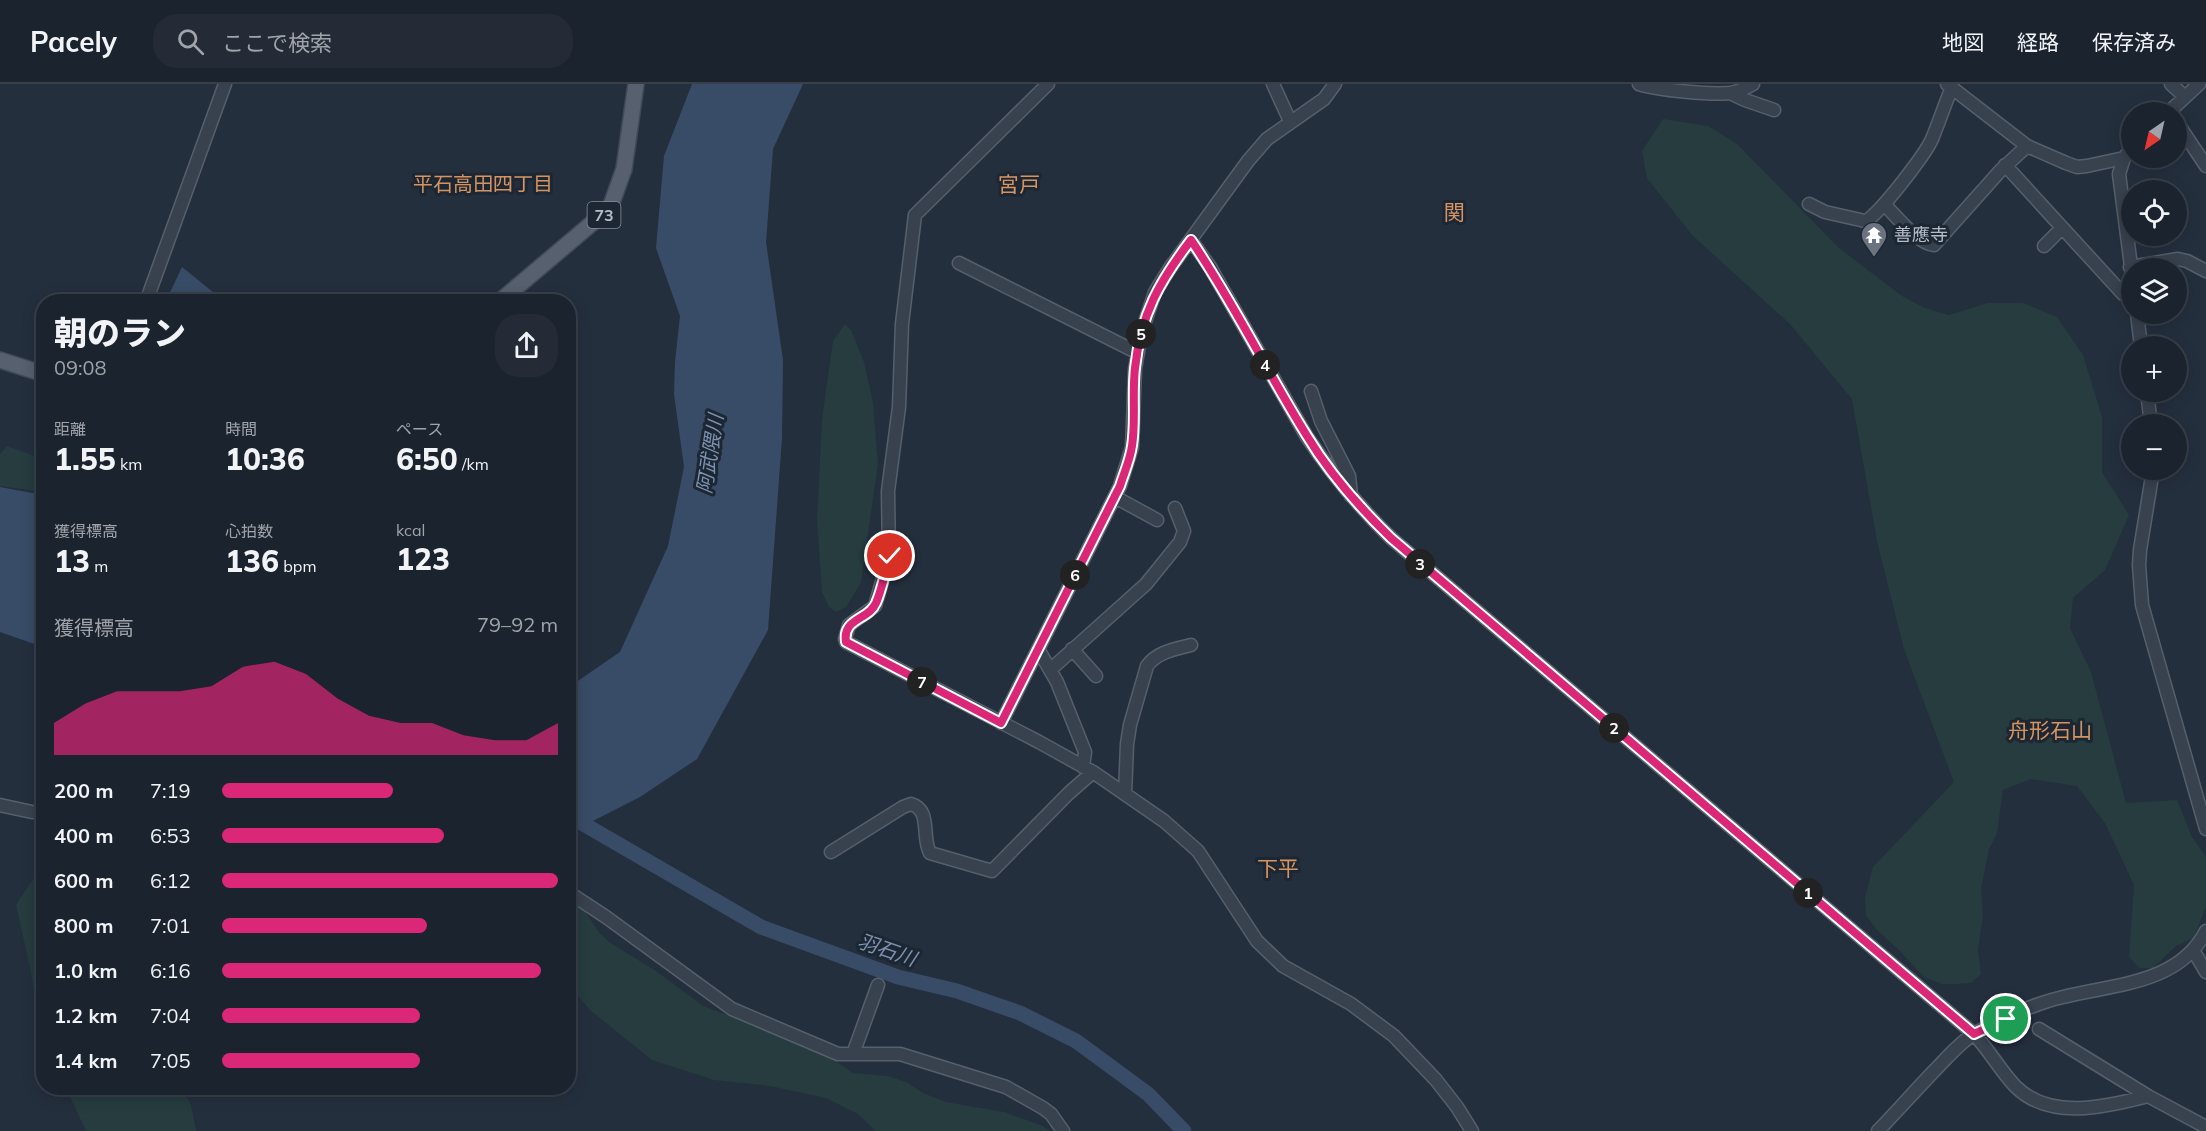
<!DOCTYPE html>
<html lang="ja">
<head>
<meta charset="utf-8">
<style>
	:root { --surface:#1b232e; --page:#242b36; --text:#f1f3f6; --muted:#a0a4aa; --line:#39404a; --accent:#db2777 }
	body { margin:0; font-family:Mulish,"Noto Sans JP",sans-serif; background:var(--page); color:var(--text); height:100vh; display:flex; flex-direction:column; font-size:22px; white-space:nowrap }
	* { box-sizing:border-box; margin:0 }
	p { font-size:20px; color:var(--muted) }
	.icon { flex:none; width:33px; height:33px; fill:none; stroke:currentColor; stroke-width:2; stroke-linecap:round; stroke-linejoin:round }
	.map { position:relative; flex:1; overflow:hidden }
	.drawer { position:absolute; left:36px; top:210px; width:540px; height:801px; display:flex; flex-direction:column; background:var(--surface); border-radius:24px; box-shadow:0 3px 15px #0003,0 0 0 2px var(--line) }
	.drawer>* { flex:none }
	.needle { width:39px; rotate:214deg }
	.tools { position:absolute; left:2121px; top:18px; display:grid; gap:12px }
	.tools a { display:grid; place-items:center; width:66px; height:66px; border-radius:50%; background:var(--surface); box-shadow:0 3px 15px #0003,0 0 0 2px var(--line); font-size:30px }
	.pin { position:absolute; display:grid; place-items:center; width:51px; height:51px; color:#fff; margin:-26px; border:3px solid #fff; border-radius:50%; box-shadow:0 2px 6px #0007 }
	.km { position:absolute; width:30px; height:30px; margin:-15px; border-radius:50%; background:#222; color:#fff; font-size:16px; line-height:30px; text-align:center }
	.round { display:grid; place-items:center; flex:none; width:63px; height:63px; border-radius:24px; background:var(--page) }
	.summary { display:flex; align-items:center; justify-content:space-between; height:102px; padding:0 18px }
	h1 { font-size:33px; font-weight:800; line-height:45px }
	.metrics { display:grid; grid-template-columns:repeat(3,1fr); gap:9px; height:102px; padding:6px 18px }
	.metrics div { display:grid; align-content:center }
	.metrics b { font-size:30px; font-weight:800 }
	.metrics small { font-size:16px; font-weight:400 }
	.metrics p { font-size:16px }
	.chart { height:168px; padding:12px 18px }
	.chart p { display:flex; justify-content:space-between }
	.chart svg { width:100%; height:108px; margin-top:6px; fill:var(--accent); opacity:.7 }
	ul { padding:0 18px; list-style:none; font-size:20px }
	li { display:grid; grid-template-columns:96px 72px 1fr; align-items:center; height:45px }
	li i { height:15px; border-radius:8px; background:var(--accent) }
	header { display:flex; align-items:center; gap:36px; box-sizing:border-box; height:84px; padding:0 30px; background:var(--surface); border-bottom:2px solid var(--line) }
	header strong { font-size:28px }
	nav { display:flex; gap:33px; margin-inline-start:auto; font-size:21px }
	.search { width:420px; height:54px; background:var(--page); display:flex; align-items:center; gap:15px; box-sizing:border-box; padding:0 21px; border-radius:24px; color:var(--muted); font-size:22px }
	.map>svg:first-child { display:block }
	.green { fill:#263c3f }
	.water { fill:#394c67 }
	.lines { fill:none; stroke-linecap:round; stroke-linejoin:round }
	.river { stroke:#394c67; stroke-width:15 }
	.minor-casing { stroke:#565f6c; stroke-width:15 }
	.major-casing { stroke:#414a57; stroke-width:18 }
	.minor { stroke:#38414e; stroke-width:12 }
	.major { stroke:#56606e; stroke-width:15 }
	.route-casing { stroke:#fff; stroke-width:12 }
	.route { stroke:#db2777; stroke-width:8 }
	.labels { text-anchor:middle; stroke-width:6; stroke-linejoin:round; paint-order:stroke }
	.shield { fill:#1d2633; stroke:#878f9c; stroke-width:1.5 }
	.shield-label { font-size:16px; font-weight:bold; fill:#b4bcc9 }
	.poi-label { font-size:18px; fill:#b4bcc9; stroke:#1d2633; text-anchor:start }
	.neighbourhood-label { font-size:20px; fill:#d59563; stroke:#1d2633 }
	.water-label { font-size:20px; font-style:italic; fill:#7c92b1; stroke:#1d2633 }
	.quarter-label { font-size:21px; fill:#d59563; stroke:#1d2633 }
</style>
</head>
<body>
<header>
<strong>Pacely</strong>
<div class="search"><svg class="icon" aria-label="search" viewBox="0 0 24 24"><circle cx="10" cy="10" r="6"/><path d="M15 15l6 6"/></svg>ここで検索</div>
<nav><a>地図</a><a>経路</a><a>保存済み</a></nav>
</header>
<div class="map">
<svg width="2206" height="1047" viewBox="0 0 2206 1047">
	<rect width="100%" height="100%" fill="#242f3e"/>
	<path class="green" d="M1663 35 1708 42 1737 60 1839 164 1902 212 1925 224 1949 231 1988 219H2023L2057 233 2083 271 2102 333V388L2129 431 2105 486 2073 514 2070 544 2091 588 2126 719 2177 716 2192 753 2206 773V822L2194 854 2176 862 2153 884H2139L2129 873 2134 801 2105 739 2077 702 2031 695 2003 706 1997 749 1989 765 1981 804 1983 831 1978 867 1981 890 1971 899 1956 900H1942L1924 893 1898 865 1877 846 1866 831 1865 813 1873 783 1954 698 1904 565 1877 457 1852 315 1790 240 1692 151 1647 94 1642 67Z
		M845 240 851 246 864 278 873 319 878 380 861 498 846 523 836 528 829 523 822 508 817 436 822 336 829 284 833 257Z
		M7 362 43 375V408L0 402V370Z
		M43 780V961L30 883 16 821Z
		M568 807 585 827 598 847 609 858 656 887 703 922 752 940 780 947 828 972 853 989 888 992 908 999 923 1009 946 1018 1004 1028 1043 1042 1049 1047H876L858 1030 826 1014 770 1002 714 996 652 976 590 926 569 902Z
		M66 1004H182L191 1021 196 1047H86Z"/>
	<path class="water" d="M692 0H803L773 65 766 158 783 276 782 354 768 546 697 675 640 713 577 745 569 746V603L620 568 668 462 684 383 674 310 675 278 680 232 656 164 664 72Z
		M182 183 224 217H166Z
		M0 403 43 411V563L0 548Z"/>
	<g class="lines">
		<path class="river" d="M568 731 761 843 898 893 957 907 994 920 1020 929 1076 957 1148 1010 1184 1047"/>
		<g class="minor-casing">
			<path id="minor" d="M1048 0 915 131 902 240 899 323 888 407 889 473 875 522 849 541 845 555 846 558 1039 658 1093 688 1164 737 1198 767 1257 857 1283 882 1351 920 1394 952 1436 996 1457 1023 1472 1047
				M1273 0 1289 35
				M1639 0C1658 6 1710 11 1730 9 1738 8 1746 4 1753 0
				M1947 0 2027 62 2066 79 2077 83 2087 82 2124 74
				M2171 0 2185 13
				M1730 9 1745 16 1774 26
				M2169 28 2199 0
				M2176 37 2206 82
				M2132 64 2124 74 2119 90 2132 190
				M2005 81 2123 210 2132 211
				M1809 120 1825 128 1865 137C1877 134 1926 69 1932 55 1939 38 1945 20 1952 3
				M1885 121C1896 132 1918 160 1934 161L2000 87 2027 62
				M1191 156 1210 183 1307 353C1332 390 1359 423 1391 454L1974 950C1989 966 2000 986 2015 1002 2049 1037 2106 1023 2148 1012L2206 1043
				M2044 162 2062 144
				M959 179 1138 269
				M2130 183 2178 175 2187 177 2206 187
				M146 218 225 0
				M2137 230 2141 262
				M1311 307 1321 337 1349 392 1351 412
				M2147 308 2151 340
				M2153 386 2140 466 2139 481 2142 521 2206 745
				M1115 413 1157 436
				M568 446 570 449
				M1038 565 1057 598 1085 668 1083 683
				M1072 565 1096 592
				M1050 586 1146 500 1180 458 1184 447 1175 424
				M1001 639 1120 402 1132 363 1135 285 1141 250 1155 208 1170 184 1248 77 1267 55 1324 15 1335 0
				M1125 710 1127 660 1130 641 1147 582C1157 568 1175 565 1191 561
				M0 721 32 728
				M831 768 903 723 911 720C932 726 921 753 930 769L992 787 1069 709 1093 688
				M568 808 606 833 732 925 838 970H900L1006 1003 1043 1024 1051 1030 1063 1047
				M2193 866 2206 888
				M2039 945 2148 1012
				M853 970 878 901
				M1878 1047C1897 1027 1915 1007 1934 987 1947 974 1959 959 1974 950 1998 936 2036 919 2063 913 2114 900 2179 900 2206 847"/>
		</g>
		<g class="major-casing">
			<path id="major" d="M499 218 610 124 624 85 636 0
				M0 276 44 290"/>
		</g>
		<use href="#minor" class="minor"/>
		<use href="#major" class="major"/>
	</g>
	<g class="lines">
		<g class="route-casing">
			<path id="route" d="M890 472C885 488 882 505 876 519 869 536 842 534 846 558L1001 639 1120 402C1124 389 1130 376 1132 362 1136 337 1132 310 1135 284 1141 230 1159 198 1191 156 1234 219 1267 288 1307 352 1330 390 1359 423 1391 454L1974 950 2006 935"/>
		</g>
		<use href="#route" class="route"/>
	</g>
	<defs>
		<g id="temple-pin" transform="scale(1.35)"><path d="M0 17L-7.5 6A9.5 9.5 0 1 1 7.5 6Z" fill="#6b7280" stroke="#1d2633"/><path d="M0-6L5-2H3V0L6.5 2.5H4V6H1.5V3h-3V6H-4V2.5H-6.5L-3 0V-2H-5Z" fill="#fff"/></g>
	</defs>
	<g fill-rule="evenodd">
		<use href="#temple-pin" x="1874" y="151"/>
	</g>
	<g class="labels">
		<rect class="shield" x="587.5" y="118" width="33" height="26" rx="4.5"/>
		<g class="shield-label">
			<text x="604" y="137">73</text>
		</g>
		<g class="poi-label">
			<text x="1894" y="157">善應寺</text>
		</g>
		<g class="neighbourhood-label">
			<text x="483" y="107">平石高田四丁目</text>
		</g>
		<g class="water-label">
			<text transform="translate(710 370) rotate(-81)" y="7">阿武隈川</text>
			<text transform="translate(887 866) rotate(19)" y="7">羽石川</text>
		</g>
		<g class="quarter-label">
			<text x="1019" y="108">宮戸</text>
			<text x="1454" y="136">関</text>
			<text x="2050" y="654">舟形石山</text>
			<text x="1278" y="792">下平</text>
		</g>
	</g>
</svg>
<div class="tools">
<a><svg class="needle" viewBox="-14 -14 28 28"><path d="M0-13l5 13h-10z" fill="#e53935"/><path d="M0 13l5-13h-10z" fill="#a0a4aa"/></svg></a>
<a><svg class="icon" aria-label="locate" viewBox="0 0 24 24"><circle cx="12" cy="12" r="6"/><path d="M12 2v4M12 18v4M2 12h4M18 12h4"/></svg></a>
<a><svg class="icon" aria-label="layers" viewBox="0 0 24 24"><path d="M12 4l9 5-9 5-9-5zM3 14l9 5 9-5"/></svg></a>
<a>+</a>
<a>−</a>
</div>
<div class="pin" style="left:2006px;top:935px;background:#1e9e55"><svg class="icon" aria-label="arrive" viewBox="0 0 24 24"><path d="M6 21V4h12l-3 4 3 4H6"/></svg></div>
<div class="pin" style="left:890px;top:472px;background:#d93025"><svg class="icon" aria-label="check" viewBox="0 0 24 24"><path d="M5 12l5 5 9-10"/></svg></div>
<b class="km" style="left:1808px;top:809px">1</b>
<b class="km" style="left:1614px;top:644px">2</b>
<b class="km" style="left:1420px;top:480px">3</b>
<b class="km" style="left:1265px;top:281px">4</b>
<b class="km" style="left:1141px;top:250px">5</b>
<b class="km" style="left:1075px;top:491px">6</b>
<b class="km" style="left:922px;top:598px">7</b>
<section class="drawer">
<div class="summary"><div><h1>朝のラン</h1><p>09:08</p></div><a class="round"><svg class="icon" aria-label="share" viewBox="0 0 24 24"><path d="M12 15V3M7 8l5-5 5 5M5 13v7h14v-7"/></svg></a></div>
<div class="metrics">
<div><p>距離</p><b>1.55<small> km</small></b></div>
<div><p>時間</p><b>10:36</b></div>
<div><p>ペース</p><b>6:50<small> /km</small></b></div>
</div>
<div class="metrics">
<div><p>獲得標高</p><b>13<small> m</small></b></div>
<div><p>心拍数</p><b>136<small> bpm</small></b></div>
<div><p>kcal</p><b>123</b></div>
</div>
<div class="chart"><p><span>獲得標高</span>79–92 m</p>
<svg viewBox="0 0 160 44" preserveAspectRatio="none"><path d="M0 44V31L10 23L20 18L30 18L40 18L50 16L60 8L70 6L80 11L90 21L100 28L110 31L120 31L130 36L140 38L150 38L160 31V44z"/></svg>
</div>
<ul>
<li><b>200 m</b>7:19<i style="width:51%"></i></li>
<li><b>400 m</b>6:53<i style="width:66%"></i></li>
<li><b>600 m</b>6:12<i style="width:100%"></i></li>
<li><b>800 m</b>7:01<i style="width:61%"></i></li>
<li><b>1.0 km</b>6:16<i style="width:95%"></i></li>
<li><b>1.2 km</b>7:04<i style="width:59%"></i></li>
<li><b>1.4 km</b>7:05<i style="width:59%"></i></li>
</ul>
</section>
</div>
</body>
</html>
